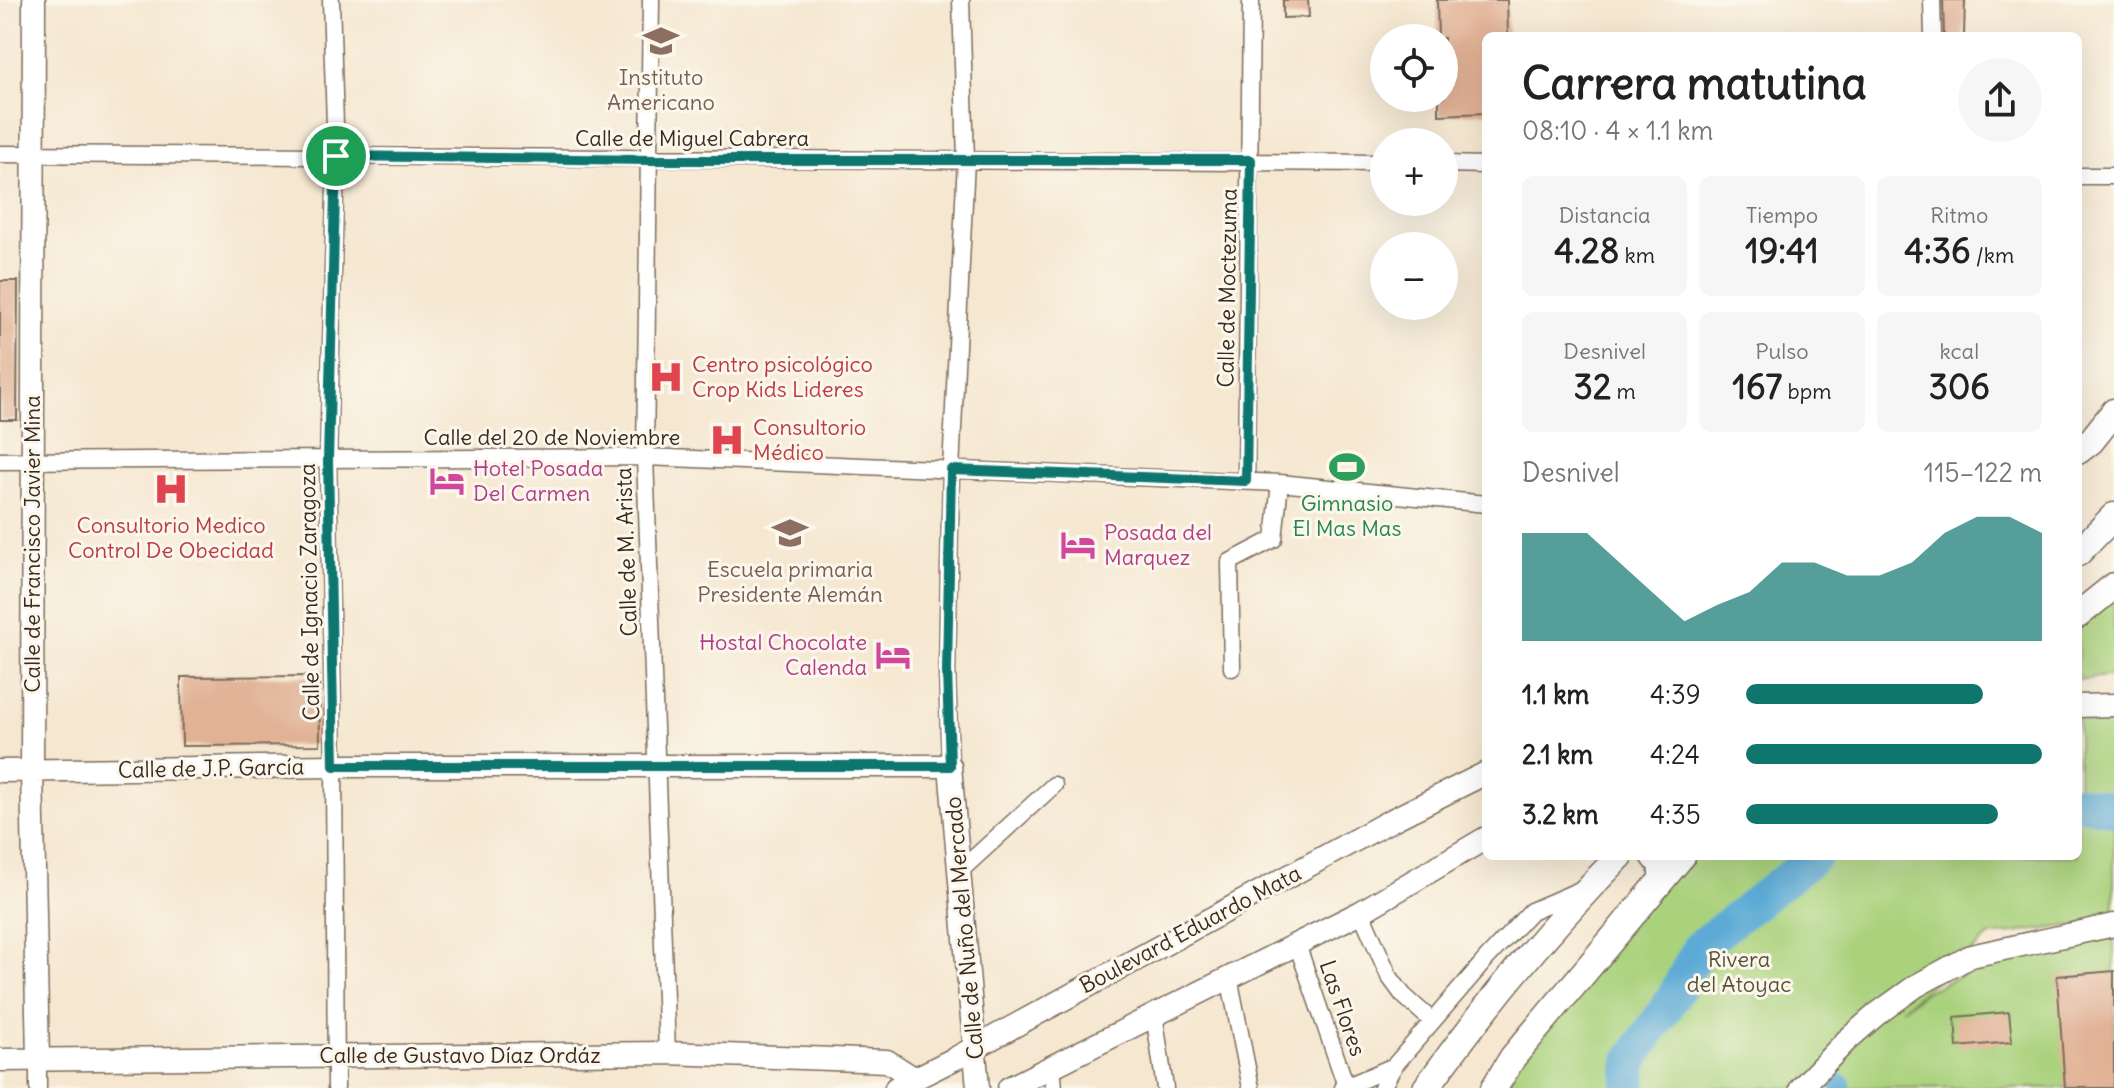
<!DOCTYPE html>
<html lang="es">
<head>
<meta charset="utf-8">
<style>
	:root { --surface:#fff; --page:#f6f6f6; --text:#222; --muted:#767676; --accent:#0f766e }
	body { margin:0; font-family:Delius,sans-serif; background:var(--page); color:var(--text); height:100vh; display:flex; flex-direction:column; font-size:30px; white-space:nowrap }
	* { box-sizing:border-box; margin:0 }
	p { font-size:26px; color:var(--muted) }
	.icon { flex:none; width:44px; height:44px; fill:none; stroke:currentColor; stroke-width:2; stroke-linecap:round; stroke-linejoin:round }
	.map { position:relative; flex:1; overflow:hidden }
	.panel { position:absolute; left:1482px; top:32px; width:600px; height:828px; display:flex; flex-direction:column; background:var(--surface); border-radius:12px; box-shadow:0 8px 32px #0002 }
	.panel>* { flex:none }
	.controls { position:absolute; left:1370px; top:24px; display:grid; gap:16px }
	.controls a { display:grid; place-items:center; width:88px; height:88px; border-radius:50%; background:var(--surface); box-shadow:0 8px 32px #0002; font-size:40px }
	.pin { position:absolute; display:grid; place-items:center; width:68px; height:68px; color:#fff; margin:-34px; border:4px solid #fff; border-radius:50%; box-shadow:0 2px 8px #0007 }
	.round { display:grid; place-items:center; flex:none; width:84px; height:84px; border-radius:42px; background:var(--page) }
	.summary { display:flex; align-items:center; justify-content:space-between; height:136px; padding:0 40px }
	h1 { font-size:44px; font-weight:700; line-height:60px }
	.figures { display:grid; grid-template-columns:repeat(3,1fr); gap:12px; height:136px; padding:8px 40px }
	.figures div { display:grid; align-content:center; border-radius:12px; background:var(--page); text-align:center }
	.figures b { font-size:34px; font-weight:700 }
	.figures small { font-size:22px; font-weight:400 }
	.figures p { font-size:22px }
	.chart { height:224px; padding:16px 40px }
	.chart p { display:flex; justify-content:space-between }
	.chart svg { width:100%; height:144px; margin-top:8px; fill:var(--accent); opacity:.7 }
	ul { padding:0 40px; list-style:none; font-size:26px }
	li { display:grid; grid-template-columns:128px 96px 1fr; align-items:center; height:60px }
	li i { height:20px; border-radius:10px; background:var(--accent) }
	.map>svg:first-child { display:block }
	.green { fill:#aad27d; stroke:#727e4e; stroke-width:2 }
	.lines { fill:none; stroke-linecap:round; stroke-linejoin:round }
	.canal { stroke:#5baad5; stroke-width:20 }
	.river { stroke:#5baad5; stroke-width:34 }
	.building { fill:#e1b296 }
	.street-casing { stroke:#7c6c5c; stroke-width:19 }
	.secondary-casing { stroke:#7c6c5c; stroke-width:25 }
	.primary-casing { stroke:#7c6c5c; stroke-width:29 }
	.street { stroke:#fff; stroke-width:16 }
	.secondary { stroke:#fff; stroke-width:22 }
	.primary { stroke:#fff; stroke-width:26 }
	.route-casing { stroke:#fff; stroke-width:16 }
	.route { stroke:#0f766e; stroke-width:10 }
	.labels { text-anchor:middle; stroke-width:6; stroke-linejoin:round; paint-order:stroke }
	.education-label { font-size:22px; fill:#785e54; stroke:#fbf7ec }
	.street-label { font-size:22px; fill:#3b2a1e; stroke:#fbf7ec }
	.health-label { font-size:22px; fill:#be3a42; stroke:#fbf7ec; text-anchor:start }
	.hotel-label { font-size:22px; fill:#b23c85; stroke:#fbf7ec; text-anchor:start }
	.leisure-label { font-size:22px; fill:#27864d; stroke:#fbf7ec }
	.park-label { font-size:22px; fill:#575436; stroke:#fbf7ec }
</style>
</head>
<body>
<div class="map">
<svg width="2114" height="1088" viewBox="0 0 2114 1088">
	<rect width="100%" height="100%" fill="#fbf7ec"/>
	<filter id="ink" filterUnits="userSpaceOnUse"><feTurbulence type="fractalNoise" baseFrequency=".0125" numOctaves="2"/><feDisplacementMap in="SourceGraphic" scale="16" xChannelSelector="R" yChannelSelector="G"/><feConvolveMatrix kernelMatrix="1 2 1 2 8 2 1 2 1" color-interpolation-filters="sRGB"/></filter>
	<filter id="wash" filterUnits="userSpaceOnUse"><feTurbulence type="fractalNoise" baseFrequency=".006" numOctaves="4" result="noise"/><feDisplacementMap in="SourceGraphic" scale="32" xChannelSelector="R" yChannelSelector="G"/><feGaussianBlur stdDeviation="1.8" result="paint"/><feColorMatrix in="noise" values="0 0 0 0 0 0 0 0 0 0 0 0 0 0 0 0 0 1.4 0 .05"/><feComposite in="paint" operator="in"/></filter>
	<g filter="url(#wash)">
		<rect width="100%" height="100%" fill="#f5e7d0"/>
		<path class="green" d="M2114 595V675L2078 680V624Z
			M2078 706 2114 707V920L1990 936 1901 1009 1929 990 1999 958 2114 935V1088H1494L1685 856H2078Z"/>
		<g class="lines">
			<path class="canal" d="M1841 1084V1088"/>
			<path class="river" d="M2078 802 2114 809
				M1629 1088 1631 1060 1673 998 1699 947 1815 856"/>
		</g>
		<g id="blocks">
			<path class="building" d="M1283 0H1308L1309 17 1283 18Z
				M1437 0H1507L1508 36H1486V113L1439 115V98H1444V38H1438Z
				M1943 0H1965L1964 36H1944Z
				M0 281H18L17 420H0Z
				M319 676 320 745 182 746 181 677Z
				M2114 971V1088H2065L2057 976Z
				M2009 1012 2012 1042 1957 1047 1955 1017Z"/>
		</g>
	</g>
	<g filter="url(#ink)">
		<use href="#blocks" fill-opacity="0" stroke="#7c6c5c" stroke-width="2"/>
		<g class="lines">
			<g class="street-casing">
				<path id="street" d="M331 0 336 156 328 460 334 766 336 1088
					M651 0 645 457 667 1053
					M1932 0 1933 36
					M0 154 1384 163
					M1444 164 1486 165
					M2078 176H2114
					M0 461 645 457 1280 483 1486 504
					M1246 481 1251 0
					M1232 668 1230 562 1274 539 1280 483
					M950 766 947 670 951 470 966 160 961 0
					M961 870 1054 785
					M1361 912 1389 976 1403 995 1432 1021
					M1297 944 1346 1086
					M1229 977 1251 1088
					M1154 1014 1165 1088
					M1052 1065 1054 1088
					M38 1088V1060
					M1343 1088 1394 1066
					M1382 1088 1394 1066 1487 958 1531 911 1582 889"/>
			</g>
			<g class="secondary-casing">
				<path id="secondary" d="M34 0 32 771 38 1060
					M2078 706 2114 705
					M0 771 334 766H950L978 1088
					M1652 856 1659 865 1661 880
					M0 1060 667 1053 887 1061 915 1079
					M896 1088 954 1059 1390 821 1486 773
					M1009 1088 1361 912 1486 838
					M1801 1088 1846 1041 1877 1014 1916 986 1971 956 2114 925"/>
			</g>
			<g class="primary-casing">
				<path id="primary" d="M2078 451 2091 441 2114 412
					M2078 553 2114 516
					M2078 615 2114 586
					M1426 1088C1485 1006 1548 928 1620 856
					M1494 1088 1513 1057 1682 856"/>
			</g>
			<use href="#street" class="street"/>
			<use href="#secondary" class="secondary"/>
			<use href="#primary" class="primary"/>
		</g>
	</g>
	<g class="lines" filter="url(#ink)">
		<g class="route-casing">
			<path id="route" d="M336 156 651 160H1251L1246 481 951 470 947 670 950 766H334L328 460Z"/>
		</g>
		<use href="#route" class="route"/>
	</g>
	<defs>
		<g id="school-bare" transform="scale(2.76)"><path d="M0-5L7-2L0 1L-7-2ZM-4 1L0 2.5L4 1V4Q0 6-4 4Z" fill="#8d6e63" stroke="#fbf7ec" stroke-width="2.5" paint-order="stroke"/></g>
		<g id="hospital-bare" transform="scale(2.76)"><path d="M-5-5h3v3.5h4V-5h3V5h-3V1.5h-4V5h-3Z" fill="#e0444e" stroke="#fbf7ec" stroke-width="2.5" paint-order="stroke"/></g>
		<g id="stadium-bare" transform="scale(2.76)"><path d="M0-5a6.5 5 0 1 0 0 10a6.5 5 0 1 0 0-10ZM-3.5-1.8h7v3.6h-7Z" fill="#2e9e5b" stroke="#fbf7ec" stroke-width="2.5" paint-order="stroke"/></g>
		<g id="hotel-bare" transform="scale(2.76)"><path d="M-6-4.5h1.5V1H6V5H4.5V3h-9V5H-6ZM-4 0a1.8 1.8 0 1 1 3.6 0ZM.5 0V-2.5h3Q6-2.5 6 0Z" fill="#d1479c" stroke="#fbf7ec" stroke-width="2.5" paint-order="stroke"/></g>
	</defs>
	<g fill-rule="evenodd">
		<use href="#school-bare" x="661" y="41"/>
		<use href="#hospital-bare" x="666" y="377"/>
		<use href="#hospital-bare" x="727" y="440"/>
		<use href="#stadium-bare" x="1347" y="467"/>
		<use href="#hotel-bare" x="447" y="481"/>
		<use href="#hospital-bare" x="171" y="489"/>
		<use href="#school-bare" x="790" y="533"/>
		<use href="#hotel-bare" x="1078" y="545"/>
		<use href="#hotel-bare" x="893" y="655"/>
	</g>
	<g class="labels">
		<g class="education-label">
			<text x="661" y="85">Instituto<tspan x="661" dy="25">Americano</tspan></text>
			<text x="790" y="577">Escuela primaria<tspan x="790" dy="25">Presidente Alemán</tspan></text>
		</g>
		<g class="street-label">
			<text x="692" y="146">Calle de Miguel Cabrera</text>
			<text transform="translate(1227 288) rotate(-89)" y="8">Calle de Moctezuma</text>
			<text x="552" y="445">Calle del 20 de Noviembre</text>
			<text transform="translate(32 544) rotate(-90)" y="8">Calle de Francisco Javier Mina</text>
			<text transform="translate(626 552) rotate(-92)" y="8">Calle de M. Arista</text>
			<text transform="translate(309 592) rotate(-91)" y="8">Calle de Ignacio Zaragoza</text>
			<text transform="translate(211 768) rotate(-1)" y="8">Calle de J.P. García</text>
			<text transform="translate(964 928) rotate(-95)" y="8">Calle de Nuño del Mercado</text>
			<text transform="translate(1190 929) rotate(-28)" y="8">Boulevard Eduardo Mata</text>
			<text transform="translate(1343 1008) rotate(71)" y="8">Las Flores</text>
			<text x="460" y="1063">Calle de Gustavo Díaz Ordáz</text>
		</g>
		<g class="health-label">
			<text x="692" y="372">Centro psicológico<tspan x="692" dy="25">Crop Kids Lideres</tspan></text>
			<text x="753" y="435">Consultorio<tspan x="753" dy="25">Médico</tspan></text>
			<text x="171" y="533" text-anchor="middle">Consultorio Medico<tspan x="171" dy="25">Control De Obecidad</tspan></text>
		</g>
		<g class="hotel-label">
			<text x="473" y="476">Hotel Posada<tspan x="473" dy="25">Del Carmen</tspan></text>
			<text x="1104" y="540">Posada del<tspan x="1104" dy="25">Marquez</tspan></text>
			<text x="867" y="650" text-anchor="end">Hostal Chocolate<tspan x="867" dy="25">Calenda</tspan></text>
		</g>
		<g class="leisure-label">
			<text x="1347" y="511">Gimnasio<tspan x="1347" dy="25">El Mas Mas</tspan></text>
		</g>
		<g class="park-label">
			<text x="1739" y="967">Rivera<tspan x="1739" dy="25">del Atoyac</tspan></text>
		</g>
	</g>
</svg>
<div class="controls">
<a><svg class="icon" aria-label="locate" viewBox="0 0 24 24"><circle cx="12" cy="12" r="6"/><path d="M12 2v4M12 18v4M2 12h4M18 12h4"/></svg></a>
<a>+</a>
<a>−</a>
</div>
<div class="pin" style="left:336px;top:156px;background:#1e9e55"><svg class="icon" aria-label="arrive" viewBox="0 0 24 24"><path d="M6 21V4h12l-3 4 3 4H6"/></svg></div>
<section class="panel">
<div class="summary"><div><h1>Carrera matutina</h1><p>08:10 · 4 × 1.1 km</p></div><a class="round"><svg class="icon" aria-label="share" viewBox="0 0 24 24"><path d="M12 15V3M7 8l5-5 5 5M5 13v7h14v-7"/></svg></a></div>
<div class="figures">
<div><p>Distancia</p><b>4.28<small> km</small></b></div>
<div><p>Tiempo</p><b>19:41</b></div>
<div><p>Ritmo</p><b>4:36<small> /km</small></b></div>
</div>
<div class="figures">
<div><p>Desnivel</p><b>32<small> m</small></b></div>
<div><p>Pulso</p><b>167<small> bpm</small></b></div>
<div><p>kcal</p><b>306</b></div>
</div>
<div class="chart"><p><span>Desnivel</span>115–122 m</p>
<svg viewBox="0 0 160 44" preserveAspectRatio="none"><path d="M0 44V11L10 11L20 11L30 20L40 29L50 38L60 33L70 29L80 20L90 20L100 24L110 24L120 20L130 11L140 6L150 6L160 11V44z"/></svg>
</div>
<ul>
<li><b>1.1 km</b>4:39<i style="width:80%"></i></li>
<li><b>2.1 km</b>4:24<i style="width:100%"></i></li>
<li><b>3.2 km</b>4:35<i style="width:85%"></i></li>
</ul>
</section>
</div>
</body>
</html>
